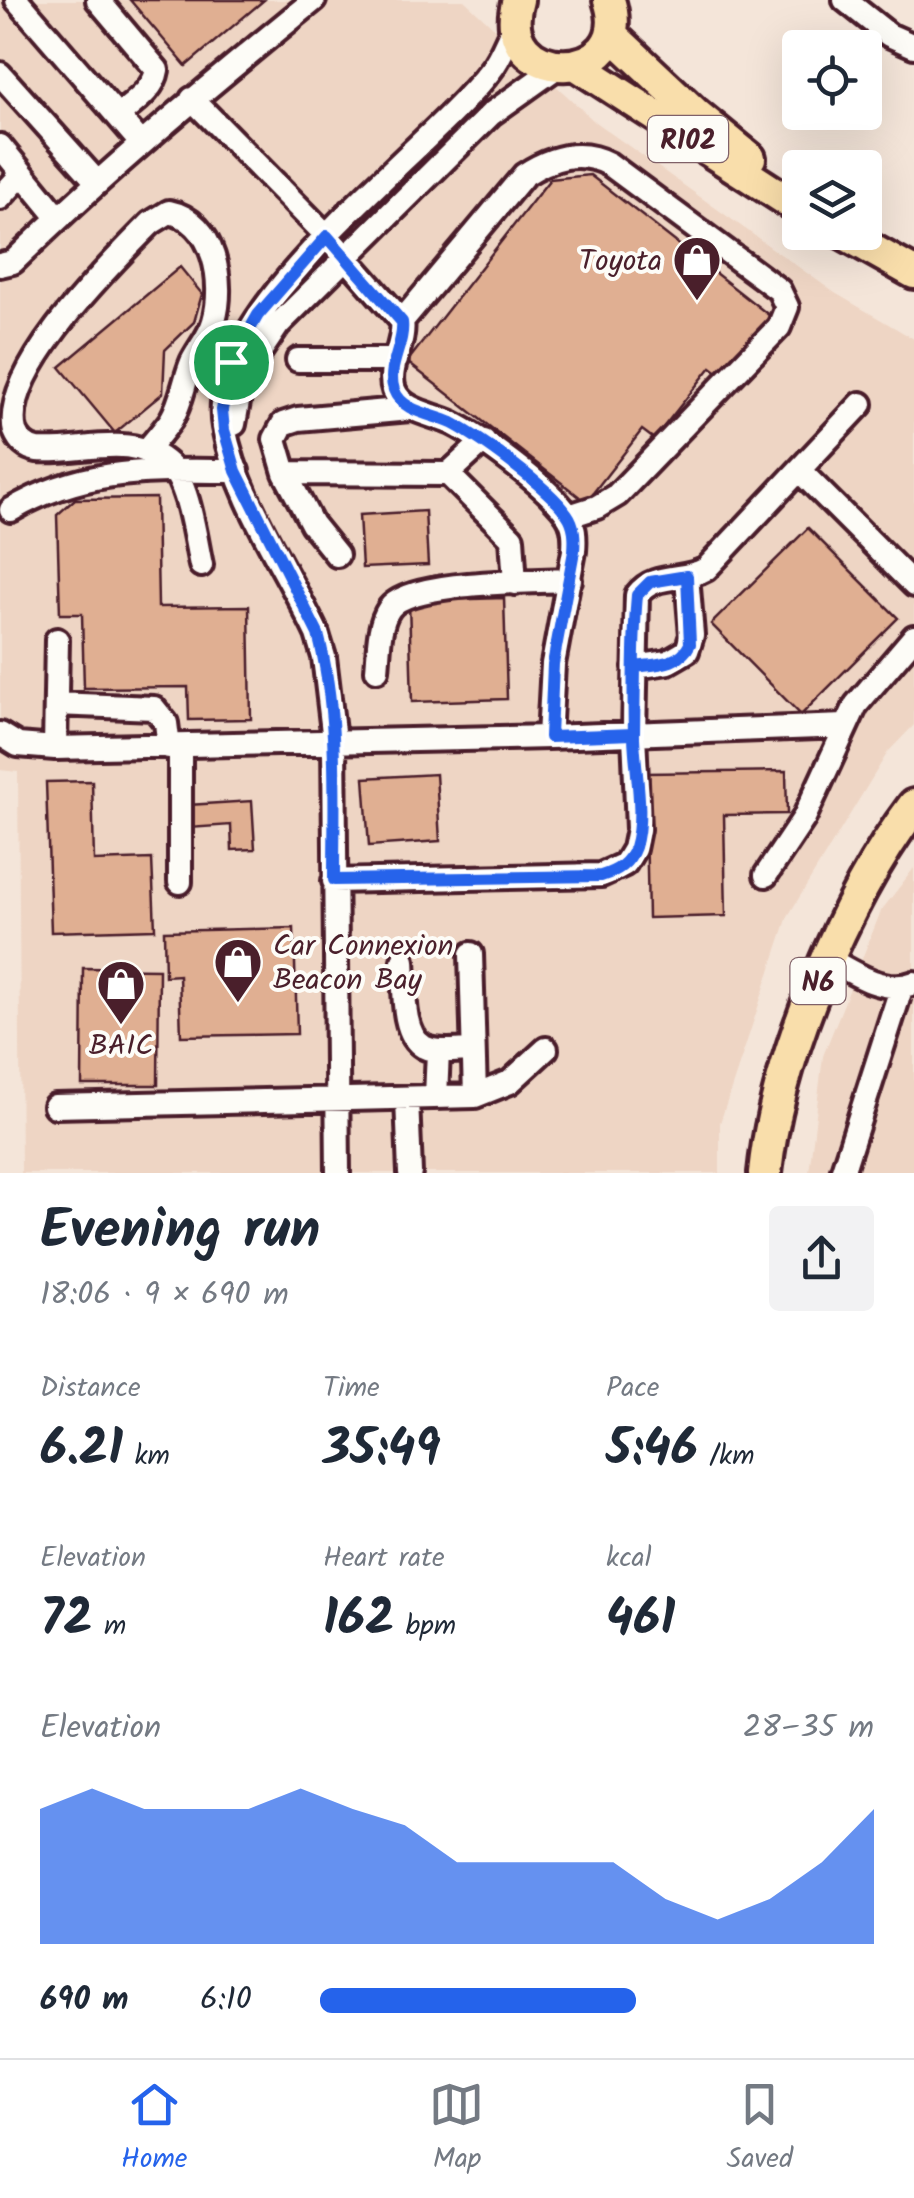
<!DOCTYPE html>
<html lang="en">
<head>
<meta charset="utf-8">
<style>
	:root { --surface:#fff; --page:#f2f2f3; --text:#1f2937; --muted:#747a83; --line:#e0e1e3; --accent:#2563eb }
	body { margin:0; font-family:Kalam,sans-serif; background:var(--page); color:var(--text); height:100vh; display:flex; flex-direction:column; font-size:38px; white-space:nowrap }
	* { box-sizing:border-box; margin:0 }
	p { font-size:32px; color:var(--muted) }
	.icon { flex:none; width:55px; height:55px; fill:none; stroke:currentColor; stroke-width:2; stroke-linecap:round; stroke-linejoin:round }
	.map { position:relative; height:1173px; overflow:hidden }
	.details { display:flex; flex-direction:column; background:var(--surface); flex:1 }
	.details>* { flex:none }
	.tools { position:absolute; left:782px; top:30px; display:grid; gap:20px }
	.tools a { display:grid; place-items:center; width:100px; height:100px; border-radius:10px; background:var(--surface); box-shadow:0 10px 40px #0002; font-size:50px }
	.pin { position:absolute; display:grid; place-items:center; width:85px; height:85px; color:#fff; margin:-42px; border:5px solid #fff; border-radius:50%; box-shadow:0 2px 10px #0007 }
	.round { display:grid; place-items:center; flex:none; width:105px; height:105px; border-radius:10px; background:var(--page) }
	.head { display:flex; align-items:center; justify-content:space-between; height:170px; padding:0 40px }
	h1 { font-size:55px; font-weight:700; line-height:75px }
	.figures { display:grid; grid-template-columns:repeat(3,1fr); gap:15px; height:170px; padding:10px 40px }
	.figures div { display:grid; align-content:center }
	.figures b { font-size:50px; font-weight:700 }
	.figures small { font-size:28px; font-weight:400 }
	.figures p { font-size:28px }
	.chart { height:280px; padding:20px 40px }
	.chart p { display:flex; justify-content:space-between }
	.chart svg { width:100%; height:180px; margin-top:10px; fill:var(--accent); opacity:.7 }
	ul { padding:0 40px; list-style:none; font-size:32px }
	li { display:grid; grid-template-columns:160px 120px 1fr; align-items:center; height:75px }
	li i { height:25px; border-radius:12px; background:var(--accent) }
	.tab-bar { display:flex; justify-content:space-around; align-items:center; height:140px; border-top:2px solid var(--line); background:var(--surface); font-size:28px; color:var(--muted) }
	.tab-bar a { display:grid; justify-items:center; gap:5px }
	.tab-bar .on { color:var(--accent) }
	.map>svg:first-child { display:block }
	.built { fill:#eed5c4 }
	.building { fill:#e0af92; stroke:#4a1f2b; stroke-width:2.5 }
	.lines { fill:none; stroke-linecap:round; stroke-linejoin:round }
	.minor-casing { stroke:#4a1f2b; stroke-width:30 }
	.major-casing { stroke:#4a1f2b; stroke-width:38 }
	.highway-casing { stroke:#4a1f2b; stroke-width:40 }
	.minor { stroke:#fdfcf7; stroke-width:22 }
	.major { stroke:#f9deab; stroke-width:30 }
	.highway { stroke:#f9deab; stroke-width:32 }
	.route-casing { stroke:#fff; stroke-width:20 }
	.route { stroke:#2563eb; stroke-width:12 }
	.labels { text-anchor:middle; stroke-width:8; stroke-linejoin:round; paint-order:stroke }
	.shield { fill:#fdfcf7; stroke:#806168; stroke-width:2.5 }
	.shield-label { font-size:28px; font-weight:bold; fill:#4a1f2b }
	.poi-label { font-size:30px; fill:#4a1f2b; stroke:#fdfcf7; text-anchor:end }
</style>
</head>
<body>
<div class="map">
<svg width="914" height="1173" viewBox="0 0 914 1173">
	<rect width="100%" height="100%" fill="#f4e5d9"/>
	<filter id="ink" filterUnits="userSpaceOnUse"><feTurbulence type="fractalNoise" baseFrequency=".01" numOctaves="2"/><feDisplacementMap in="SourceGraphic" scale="20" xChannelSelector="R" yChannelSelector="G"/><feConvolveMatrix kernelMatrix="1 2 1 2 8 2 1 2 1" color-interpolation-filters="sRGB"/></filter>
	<g filter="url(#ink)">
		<path class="built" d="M0 0H464L595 122 835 293 914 339V725L888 752 788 916 720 1123V1173H21L18 772 0 770Z
			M914 868V1173H809L823 1056 881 911Z"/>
		<path class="building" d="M130 0H264L186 66Z
			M590 175 770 316 723 376 711 367 654 439 642 430 586 502 407 362 550 179Z
			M180 267 202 294 194 322 165 350 163 393 115 433 60 367Z
			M156 498 158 607 249 606 251 719 189 720 188 687 84 688 82 614H60L57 515 75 499Z
			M425 511 428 565 362 568 359 515Z
			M808 528 898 618 801 715 711 624Z
			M504 598 507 699 412 702 409 601Z
			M786 771 787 814 724 815 726 916 648 918 645 773Z
			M436 774 440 841 369 846 364 778Z
			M92 781 94 861 152 859 155 929 51 932 46 782Z
			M252 801 255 849 232 850 231 825 189 828 188 805Z
			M294 928 297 1034 181 1036 179 975 165 976 164 931Z
			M83 968 159 969 158 1085H82Z"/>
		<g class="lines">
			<g class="minor-casing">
				<path id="minor" d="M17 0 141 143
					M98 0 157 70C154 90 133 103 118 116
					M845 0 889 35 914 46
					M0 74 97 182
					M192 99 327 236 402 321C406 344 386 368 394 390 403 412 433 414 452 423 482 438 548 487 567 514 575 525 575 538 574 551L553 664 549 737
					M0 146 58 217
					M0 198 22 174
					M0 265 13 262C108 169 211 84 314 0
					M402 321 524 175C550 158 579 148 609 164L779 290 787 307 779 327 617 495 597 507 569 516
					M298 360H396
					M410 409 298 419 283 424 275 439 285 473 448 474 484 441
					M234 424 240 391 249 368 278 325 491 114 557 67
					M147 450C155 440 164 430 171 420 182 402 184 381 192 362 199 348 210 336 214 321 225 283 215 221 169 212L151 223C112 263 0 371 15 431 19 441 26 448 37 450 81 454 132 430 169 465 189 484 195 538 201 565
					M799 470 914 585
					M285 473 312 524 337 555
					M448 474 512 538 515 583
					M11 510C86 466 152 471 237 471
					M635 667 668 662 687 651 692 635 687 576
					M377 670C379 651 378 625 389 609 408 580 534 582 570 580
					M56 704 154 708 166 723 169 747
					M0 734 18 745 55 748 549 737 845 726
					M180 747V882
					M55 748 57 640
					M766 875 804 818 856 705 914 637
					M334 881 601 875 625 864 634 849 638 829 634 734 637 595C654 572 684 582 706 569L861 404
					M471 954 475 1096
					M827 958C851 972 886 995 914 983
					M403 961C405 984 400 1034 424 1047 438 1054 458 1050 473 1050
					M436 1097 438 1051
					M407 1099 410 1173
					M55 1106 475 1096 510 1082 546 1049
					M338 1173 334 740 324 657 317 634C286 567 237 500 224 427 203 311 423 157 490 71 501 58 507 39 515 24
					M842 1173 901 989"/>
			</g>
			<g class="major-casing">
				<path id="major" d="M518 0C491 88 638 86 609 0
					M611 34 695 113 750 158
					M578 66 800 209
					M841 232 914 273"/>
			</g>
			<g class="highway-casing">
				<path id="highway" d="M765 1173C777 1057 844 899 914 806"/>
			</g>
			<use href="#minor" class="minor"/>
			<use href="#major" class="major"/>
			<use href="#highway" class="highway"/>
		</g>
	</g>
	<g class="lines" filter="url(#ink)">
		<g class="route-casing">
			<path id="route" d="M231 362 222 410 224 430 236 471 318 634C339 714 334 798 334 880L601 876C617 871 629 864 635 847 645 814 635 771 634 737 633 690 633 641 637 595L650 582 687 576 690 644C680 665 656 664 635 667L634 734 550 737 553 664 574 551C575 538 575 525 567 514 548 487 482 439 452 423 433 414 402 412 394 390 386 368 405 344 402 322L327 236 258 315 231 362"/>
		</g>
		<use href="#route" class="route"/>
	</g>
	<defs>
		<g id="shop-pin" transform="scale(2.5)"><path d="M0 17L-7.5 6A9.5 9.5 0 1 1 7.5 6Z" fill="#4a1f2b" stroke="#fdfcf7"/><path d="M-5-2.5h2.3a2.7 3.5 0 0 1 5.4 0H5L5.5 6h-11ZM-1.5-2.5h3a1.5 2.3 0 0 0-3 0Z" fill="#fff"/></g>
	</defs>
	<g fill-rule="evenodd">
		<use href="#shop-pin" x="697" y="260"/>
		<use href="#shop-pin" x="238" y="962"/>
		<use href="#shop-pin" x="121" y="984"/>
	</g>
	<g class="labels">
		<g class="shield">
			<rect x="648" y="116" width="80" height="46" rx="8"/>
			<rect x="790.5" y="958" width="55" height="46" rx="8"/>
		</g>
		<g class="shield-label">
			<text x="688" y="149">R102</text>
			<text x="818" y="991">N6</text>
		</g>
		<g class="poi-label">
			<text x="662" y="270">Toyota</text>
			<text x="273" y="955" text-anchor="start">Car Connexion<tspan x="273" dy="34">Beacon Bay</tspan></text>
			<text x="121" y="1055" text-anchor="middle">BAIC</text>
		</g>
	</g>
</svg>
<div class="tools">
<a><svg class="icon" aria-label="locate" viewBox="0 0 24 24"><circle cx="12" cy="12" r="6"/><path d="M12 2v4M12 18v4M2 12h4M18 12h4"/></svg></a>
<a><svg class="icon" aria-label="layers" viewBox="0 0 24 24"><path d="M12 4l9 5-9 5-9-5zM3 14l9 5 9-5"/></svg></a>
</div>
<div class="pin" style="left:231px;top:362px;background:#1e9e55"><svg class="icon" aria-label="arrive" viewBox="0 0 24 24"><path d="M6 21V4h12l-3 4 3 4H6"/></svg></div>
</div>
<section class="details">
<div class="head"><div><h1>Evening run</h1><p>18:06 · 9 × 690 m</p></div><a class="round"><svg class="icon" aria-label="share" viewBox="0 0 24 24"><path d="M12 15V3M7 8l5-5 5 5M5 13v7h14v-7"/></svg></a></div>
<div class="figures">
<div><p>Distance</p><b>6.21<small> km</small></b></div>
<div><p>Time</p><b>35:49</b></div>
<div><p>Pace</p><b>5:46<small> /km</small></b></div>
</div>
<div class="figures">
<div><p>Elevation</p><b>72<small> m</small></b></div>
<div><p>Heart rate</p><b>162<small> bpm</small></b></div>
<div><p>kcal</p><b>461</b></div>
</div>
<div class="chart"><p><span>Elevation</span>28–35 m</p>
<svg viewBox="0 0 160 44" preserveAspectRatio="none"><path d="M0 44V11L10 6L20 11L30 11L40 11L50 6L60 11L70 15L80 24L90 24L100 24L110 24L120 33L130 38L140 33L150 24L160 11V44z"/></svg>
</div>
<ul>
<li><b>690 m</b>6:10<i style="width:57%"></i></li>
</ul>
</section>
<nav class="tab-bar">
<a class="on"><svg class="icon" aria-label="home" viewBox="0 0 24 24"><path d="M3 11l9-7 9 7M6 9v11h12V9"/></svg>Home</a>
<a><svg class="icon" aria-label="map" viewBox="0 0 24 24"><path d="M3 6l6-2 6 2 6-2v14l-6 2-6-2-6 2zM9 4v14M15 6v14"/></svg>Map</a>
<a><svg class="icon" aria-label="saved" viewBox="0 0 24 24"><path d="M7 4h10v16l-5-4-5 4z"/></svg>Saved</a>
</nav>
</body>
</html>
